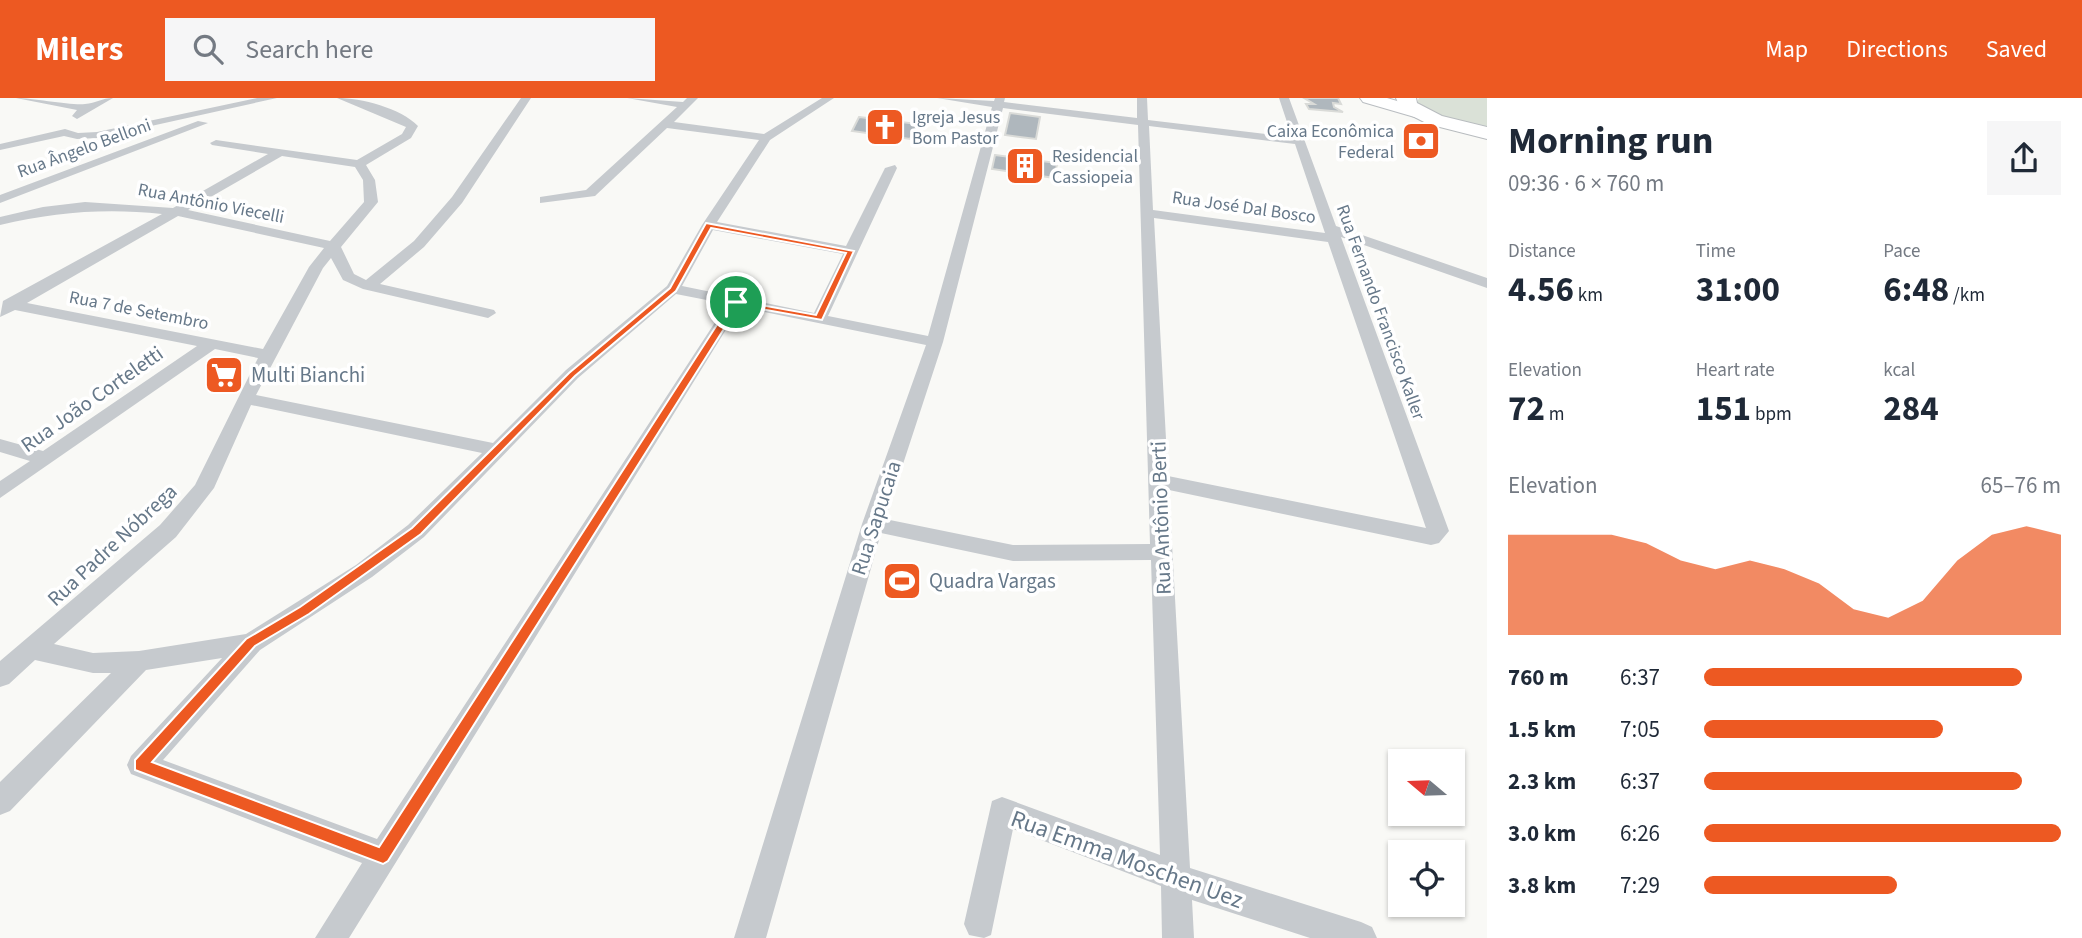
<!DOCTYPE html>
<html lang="en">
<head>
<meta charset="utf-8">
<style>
	:root { --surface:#fff; --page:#f6f6f7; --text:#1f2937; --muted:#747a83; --accent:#ed5922 }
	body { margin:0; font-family:"Source Sans 3",sans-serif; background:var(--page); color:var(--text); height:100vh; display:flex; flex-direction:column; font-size:26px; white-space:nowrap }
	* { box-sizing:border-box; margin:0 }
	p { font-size:23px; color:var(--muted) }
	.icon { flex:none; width:38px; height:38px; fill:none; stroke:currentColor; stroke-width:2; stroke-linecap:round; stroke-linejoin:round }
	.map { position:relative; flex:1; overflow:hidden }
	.details { display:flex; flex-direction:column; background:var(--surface); width:595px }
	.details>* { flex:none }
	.needle { width:46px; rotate:289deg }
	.tools { position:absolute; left:1388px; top:651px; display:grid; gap:14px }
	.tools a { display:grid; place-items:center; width:77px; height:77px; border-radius:0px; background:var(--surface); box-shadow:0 2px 5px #0004; font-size:35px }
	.pin { position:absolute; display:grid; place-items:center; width:60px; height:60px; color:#fff; margin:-30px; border:4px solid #fff; border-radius:50%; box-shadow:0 2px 7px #0007 }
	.round { display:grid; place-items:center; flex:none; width:74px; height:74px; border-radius:0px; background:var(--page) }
	.overview { display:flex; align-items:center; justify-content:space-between; height:119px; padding:0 21px }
	h1 { font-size:38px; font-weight:700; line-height:52px }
	.metrics { display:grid; grid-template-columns:repeat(3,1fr); gap:10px; height:119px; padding:7px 21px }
	.metrics div { display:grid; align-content:center }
	.metrics b { font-size:35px; font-weight:700 }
	.metrics small { font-size:19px; font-weight:400 }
	.metrics p { font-size:19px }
	.chart { height:196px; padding:14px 21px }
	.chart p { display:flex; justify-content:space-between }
	.chart svg { width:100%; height:126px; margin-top:7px; fill:var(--accent); opacity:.7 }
	ul { padding:0 21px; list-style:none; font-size:23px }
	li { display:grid; grid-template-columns:112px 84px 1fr; align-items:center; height:52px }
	li i { height:18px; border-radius:9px; background:var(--accent) }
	header { display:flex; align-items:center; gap:42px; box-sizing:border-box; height:98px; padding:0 35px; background:var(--accent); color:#fff }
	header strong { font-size:33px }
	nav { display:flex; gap:38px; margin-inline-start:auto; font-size:24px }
	.search { width:490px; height:63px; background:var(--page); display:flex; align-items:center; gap:18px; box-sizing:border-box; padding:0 24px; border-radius:0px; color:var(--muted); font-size:26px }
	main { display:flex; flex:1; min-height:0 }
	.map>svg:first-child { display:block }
	.green { fill:#dae1d7 }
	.building { fill:#afb7bd; stroke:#dadbd8; stroke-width:2 }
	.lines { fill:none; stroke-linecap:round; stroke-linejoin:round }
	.primary-casing { stroke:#b9bdc1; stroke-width:2 }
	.highway-casing { stroke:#b8bcbf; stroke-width:2 }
	.street { fill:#c6cace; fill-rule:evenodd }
	.primary { fill:#fff; fill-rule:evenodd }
	.highway { fill:#fff; fill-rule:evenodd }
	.route { fill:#ed5922; stroke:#fff; stroke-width:2; fill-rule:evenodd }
	.labels { text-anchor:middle; stroke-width:7; stroke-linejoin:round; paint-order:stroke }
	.far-poi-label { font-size:18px; fill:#667889; stroke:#fff; text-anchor:start }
	.far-street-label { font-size:18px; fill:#667889; stroke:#fff }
	.poi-label { font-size:21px; fill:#667889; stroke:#fff; text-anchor:start }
	.street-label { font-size:21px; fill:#667889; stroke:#fff }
	.near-street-label { font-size:24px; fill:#667889; stroke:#fff }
</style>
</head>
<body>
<header>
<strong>Milers</strong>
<div class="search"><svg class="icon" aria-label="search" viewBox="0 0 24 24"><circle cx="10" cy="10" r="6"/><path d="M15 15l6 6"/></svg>Search here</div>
<nav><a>Map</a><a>Directions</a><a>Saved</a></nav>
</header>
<main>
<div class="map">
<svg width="1487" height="840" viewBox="0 0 1487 840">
	<rect width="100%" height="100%" fill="#f9f9f6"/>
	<path class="green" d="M1419 0H1487V32L1466 28 1421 10 1417 4Z"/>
	<path class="building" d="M1304 0H1338L1341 6 1333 5 1334 9 1343 14 1309 11 1306 6H1314Z
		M1010 15 1040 19 1036 41 1005 37Z
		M859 19 918 26 910 41 852 33Z
		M995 57 1057 65 1055 80 992 71Z"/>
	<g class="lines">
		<g class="primary-casing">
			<path id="primary" d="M1360 0H1387L1424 11 1427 15 1418 20 1363 4Z"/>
		</g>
		<g class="highway-casing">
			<path id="highway" d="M1396 0H1416L1417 5 1442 18 1487 29V41L1428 26 1401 12Z"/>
		</g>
		<path class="street" d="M16 0C33 0 74 8 85 6 96 5 102 0 113 0L77 21 72 18 77 12Z
			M257 0H277L97 40 77 41 64 38 0 52V46L65 31 78 35 97 34Z
			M337 0C361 0 401 10 418 28L411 40 366 67 375 82 378 104 341 149 354 176 366 182 414 143 452 99 521 0H531L462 105 424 149 380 186 494 212 496 215 488 220 363 191 343 182 331 160 323 170 256 297 493 345 566 272 667 188 702 127 759 42 667 30 595 98 540 105V99L586 92 677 9 627 0 683 4 687 0H698L674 24 764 36 822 0H834L770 42 717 124 846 148 885 70 895 67 897 70 828 218 928 238 992 9 937 0 994 3 995 0H1005L1004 4 1137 20V0H1147L1148 22 1292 39 1279 0H1289L1336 128 1487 180V190L1341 139 1449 433 1439 445 1431 447 1169 392 1190 770 1361 824 1372 829 1377 840H1310L1192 802 1194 840H1162L1161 788 1013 731 991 837 984 840 969 837 964 826 992 703 1002 699 1160 757 1151 462 1013 463 881 435 766 840H734L862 426 926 247 740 209 349 840H315L362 765 131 676 127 667 131 658 222 560 146 572 10 713 0 717V684L111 575H93L35 562 9 586 0 589V563L160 427 195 387 258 260 215 251 0 400V383L30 363 0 354V341L43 353 197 248 15 212 0 219 3 203 162 116C106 110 55 114 0 127V119L43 109 85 104 173 110 268 56 212 47 210 45 216 42 357 62 402 36 406 29ZM1003 10 1138 27 1150 446 1013 447 885 421 943 244ZM1149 28 1295 46 1325 135 1153 112ZM282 58 355 69 363 82 364 104 330 143 188 112ZM178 118 324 150 309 169 263 251 27 205ZM1154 120 1328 144 1426 430 1168 378ZM713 132 843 156 814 215 682 188ZM676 196 727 206 377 741 163 662 260 552 372 479 424 439 578 280ZM251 307 482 355 408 427 356 467 246 536 139 553 93 555 54 546 176 439 214 390Z
			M198 23 208 25 0 105V97Z"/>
		<use href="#primary" class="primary"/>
		<use href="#highway" class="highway"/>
	</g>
	<path class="route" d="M706 125 854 153 822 222 739 207 388 763 383 766 135 672V662L246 541 300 509 412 430 569 275 670 190ZM711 130 846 155 816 217 733 202 379 749 152 664 255 548 309 516 421 436 575 278 676 193Z"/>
	<defs>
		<g id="church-square" transform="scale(2.0125)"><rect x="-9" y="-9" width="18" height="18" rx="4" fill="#ed5922" stroke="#fff"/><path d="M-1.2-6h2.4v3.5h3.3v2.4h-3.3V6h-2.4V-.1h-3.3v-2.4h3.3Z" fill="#fff"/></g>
		<g id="bank-square" transform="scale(2.0125)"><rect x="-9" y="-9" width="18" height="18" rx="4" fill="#ed5922" stroke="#fff"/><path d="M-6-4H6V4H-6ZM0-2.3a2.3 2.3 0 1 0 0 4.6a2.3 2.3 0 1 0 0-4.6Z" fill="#fff"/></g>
		<g id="building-square" transform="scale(2.0125)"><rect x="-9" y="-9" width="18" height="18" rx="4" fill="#ed5922" stroke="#fff"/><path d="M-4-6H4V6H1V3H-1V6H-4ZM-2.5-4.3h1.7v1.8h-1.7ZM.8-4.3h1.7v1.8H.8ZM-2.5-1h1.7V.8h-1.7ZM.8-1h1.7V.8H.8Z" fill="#fff"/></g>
		<g id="supermarket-square" transform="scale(2.0125)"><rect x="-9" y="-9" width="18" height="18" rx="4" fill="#ed5922" stroke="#fff"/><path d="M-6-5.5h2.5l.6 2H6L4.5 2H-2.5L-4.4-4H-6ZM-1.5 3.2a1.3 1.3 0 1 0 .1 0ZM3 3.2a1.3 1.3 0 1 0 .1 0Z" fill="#fff"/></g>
		<g id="stadium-square" transform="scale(2.0125)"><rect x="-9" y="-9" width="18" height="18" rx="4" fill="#ed5922" stroke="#fff"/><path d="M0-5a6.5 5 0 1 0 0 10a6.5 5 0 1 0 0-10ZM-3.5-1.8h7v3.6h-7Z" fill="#fff"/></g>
	</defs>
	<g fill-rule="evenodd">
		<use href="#church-square" x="885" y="29"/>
		<use href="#bank-square" x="1421" y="43"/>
		<use href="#building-square" x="1025" y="68"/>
		<use href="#supermarket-square" x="224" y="277"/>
		<use href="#stadium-square" x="902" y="483"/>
	</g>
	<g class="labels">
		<g class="far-poi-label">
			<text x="912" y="25">Igreja Jesus<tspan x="912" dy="21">Bom Pastor</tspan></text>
			<text x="1394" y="39" text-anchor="end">Caixa Econômica<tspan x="1394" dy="21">Federal</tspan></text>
			<text x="1052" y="64">Residencial<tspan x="1052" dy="21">Cassiopeia</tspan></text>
		</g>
		<g class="far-street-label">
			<text transform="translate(84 50) rotate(-20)" y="6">Rua Ângelo Belloni</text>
			<text transform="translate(211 105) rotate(11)" y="6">Rua Antônio Viecelli</text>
			<text transform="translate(1244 109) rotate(8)" y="6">Rua José Dal Bosco</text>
			<text transform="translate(139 212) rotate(11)" y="6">Rua 7 de Setembro</text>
			<text transform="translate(1381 214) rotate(70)" y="6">Rua Fernando Francisco Kaller</text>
		</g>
		<g class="poi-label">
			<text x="251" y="284">Multi Bianchi</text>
			<text x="929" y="490">Quadra Vargas</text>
		</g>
		<g class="street-label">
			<text transform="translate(92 301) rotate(-35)" y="7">Rua João Corteletti</text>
			<text transform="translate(876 420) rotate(-72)" y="7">Rua Sapucaia</text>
			<text transform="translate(1161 420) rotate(-92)" y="7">Rua Antônio Berti</text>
			<text transform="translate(112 447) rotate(-43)" y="7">Rua Padre Nóbrega</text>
		</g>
		<g class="near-street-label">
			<text transform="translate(1127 761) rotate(20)" y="8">Rua Emma Moschen Uez</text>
		</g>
	</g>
</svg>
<div class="tools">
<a><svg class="needle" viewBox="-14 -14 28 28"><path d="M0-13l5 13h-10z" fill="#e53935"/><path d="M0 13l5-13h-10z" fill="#747a83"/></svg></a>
<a><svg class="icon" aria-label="locate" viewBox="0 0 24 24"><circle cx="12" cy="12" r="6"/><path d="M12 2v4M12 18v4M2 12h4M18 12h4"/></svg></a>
</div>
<div class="pin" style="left:736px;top:204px;background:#1e9e55"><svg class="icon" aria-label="arrive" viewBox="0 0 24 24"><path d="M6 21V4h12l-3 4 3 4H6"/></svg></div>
</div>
<section class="details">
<div class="overview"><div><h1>Morning run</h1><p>09:36 · 6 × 760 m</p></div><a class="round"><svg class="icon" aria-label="share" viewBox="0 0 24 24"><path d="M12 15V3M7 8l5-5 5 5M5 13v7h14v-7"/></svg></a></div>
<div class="metrics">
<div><p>Distance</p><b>4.56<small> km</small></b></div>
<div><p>Time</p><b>31:00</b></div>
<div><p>Pace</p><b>6:48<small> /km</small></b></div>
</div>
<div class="metrics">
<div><p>Elevation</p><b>72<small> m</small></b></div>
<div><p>Heart rate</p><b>151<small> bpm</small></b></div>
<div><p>kcal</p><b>284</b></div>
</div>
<div class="chart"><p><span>Elevation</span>65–76 m</p>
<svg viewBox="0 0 160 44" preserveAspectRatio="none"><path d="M0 44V9L10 9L20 9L30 9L40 12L50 18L60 21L70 18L80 21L90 26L100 35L110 38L120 32L130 18L140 9L150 6L160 9V44z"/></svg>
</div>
<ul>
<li><b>760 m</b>6:37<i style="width:89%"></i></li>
<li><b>1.5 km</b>7:05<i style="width:67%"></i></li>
<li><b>2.3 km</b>6:37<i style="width:89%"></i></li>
<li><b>3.0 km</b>6:26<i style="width:100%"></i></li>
<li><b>3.8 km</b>7:29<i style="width:54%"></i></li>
</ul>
</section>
</main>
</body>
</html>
